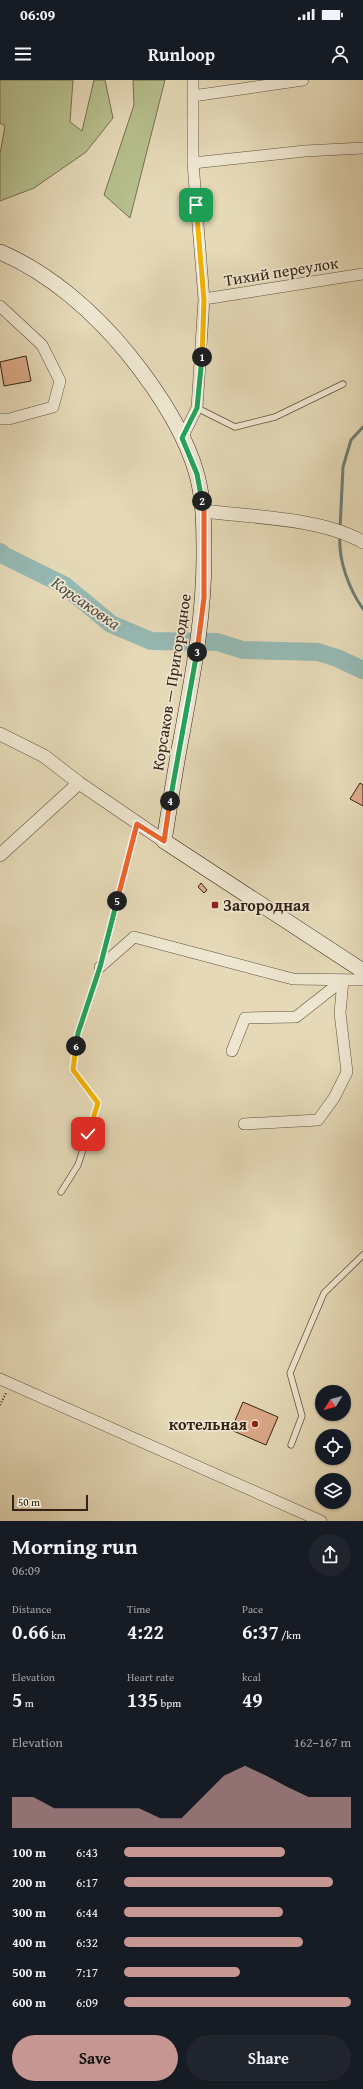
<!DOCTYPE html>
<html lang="en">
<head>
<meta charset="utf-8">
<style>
	:root { --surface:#171b24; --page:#20242c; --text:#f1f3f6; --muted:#9ea1a6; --accent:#c59692 }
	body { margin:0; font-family:"Gentium Book Plus",serif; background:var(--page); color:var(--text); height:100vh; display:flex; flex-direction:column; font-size:15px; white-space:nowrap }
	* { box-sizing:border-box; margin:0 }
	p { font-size:13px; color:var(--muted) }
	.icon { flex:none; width:22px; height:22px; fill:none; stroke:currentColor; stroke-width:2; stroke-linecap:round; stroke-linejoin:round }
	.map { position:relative; height:1441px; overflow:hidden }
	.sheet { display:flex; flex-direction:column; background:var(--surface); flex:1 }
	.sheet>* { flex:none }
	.needle { width:26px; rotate:233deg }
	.fabs { position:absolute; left:315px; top:1305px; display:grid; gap:8px }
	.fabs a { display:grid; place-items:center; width:36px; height:36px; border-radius:50%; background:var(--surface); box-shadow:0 1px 3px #0004; font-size:20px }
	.scale { position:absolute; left:12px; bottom:10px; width:76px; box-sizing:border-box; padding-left:4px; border:2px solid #342215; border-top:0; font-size:11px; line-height:14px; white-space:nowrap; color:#342215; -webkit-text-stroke:3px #eee6d0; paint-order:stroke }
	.pin { position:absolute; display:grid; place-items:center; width:34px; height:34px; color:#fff; margin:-17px; border-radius:8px; box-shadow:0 2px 6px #0006 }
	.km { position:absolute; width:20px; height:20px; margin:-10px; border-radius:50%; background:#222; color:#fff; font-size:11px; line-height:20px; text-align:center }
	.round { display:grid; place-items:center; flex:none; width:42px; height:42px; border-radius:21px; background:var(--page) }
	.overview { display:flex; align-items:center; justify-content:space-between; height:68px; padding:0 12px }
	h1 { font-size:22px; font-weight:700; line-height:30px }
	.figures { display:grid; grid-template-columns:repeat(3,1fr); gap:6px; height:68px; padding:4px 12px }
	.figures div { display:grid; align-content:center }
	.figures b { font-size:20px; font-weight:700 }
	.figures small { font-size:11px; font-weight:400 }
	.figures p { font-size:11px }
	.chart { height:112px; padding:8px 12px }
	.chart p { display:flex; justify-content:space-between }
	.chart svg { width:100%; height:72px; margin-top:4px; fill:var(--accent); opacity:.7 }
	.action { display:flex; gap:8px; margin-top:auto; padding:8px 12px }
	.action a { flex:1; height:46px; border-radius:24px; background:var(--accent); color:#111; font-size:16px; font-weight:700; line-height:46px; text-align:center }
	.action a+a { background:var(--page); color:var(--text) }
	ul { padding:0 12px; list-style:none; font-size:13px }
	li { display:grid; grid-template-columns:64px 48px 1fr; align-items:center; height:30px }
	li i { height:10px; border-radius:5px; background:var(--accent) }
	.status { display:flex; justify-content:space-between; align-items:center; height:28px; padding:0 20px; background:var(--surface); direction:ltr }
	.status svg { height:11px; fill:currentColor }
	header { display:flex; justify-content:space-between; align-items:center; height:52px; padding:0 12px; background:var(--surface); font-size:18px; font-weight:700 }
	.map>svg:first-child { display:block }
	.green { fill:#b6bf8d; stroke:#757051 }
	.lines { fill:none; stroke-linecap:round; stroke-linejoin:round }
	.stream { stroke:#6f7d74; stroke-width:3 }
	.river { stroke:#96b9b3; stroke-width:18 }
	.building { fill:#dcaa89; stroke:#342215 }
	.service-casing { stroke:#60503e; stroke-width:7 }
	.minor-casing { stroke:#60503e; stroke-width:12 }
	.tertiary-casing { stroke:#60503e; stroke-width:14 }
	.secondary-casing { stroke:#342215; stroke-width:16 }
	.path { stroke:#342215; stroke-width:2; stroke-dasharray:1 2; stroke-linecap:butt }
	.service { stroke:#eee6d0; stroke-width:5.5 }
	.minor { stroke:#eee6d0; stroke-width:11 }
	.tertiary { stroke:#eee6d0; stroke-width:13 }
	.secondary { stroke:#eee6d0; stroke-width:15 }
	.split-1-casing { stroke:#fff; stroke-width:8 }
	.split-2-casing { stroke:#fff; stroke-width:8 }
	.split-3-casing { stroke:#fff; stroke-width:8 }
	.split-4-casing { stroke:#fff; stroke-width:8 }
	.split-5-casing { stroke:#fff; stroke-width:8 }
	.split-6-casing { stroke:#fff; stroke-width:8 }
	.split-7-casing { stroke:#fff; stroke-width:8 }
	.split-1 { stroke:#f5b400; stroke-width:5 }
	.split-2 { stroke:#22a559; stroke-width:5 }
	.split-3 { stroke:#f0652b; stroke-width:5 }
	.split-4 { stroke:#22a559; stroke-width:5 }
	.split-5 { stroke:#f0652b; stroke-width:5 }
	.split-6 { stroke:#22a559; stroke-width:5 }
	.split-7 { stroke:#f5b400; stroke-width:5 }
	.poi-dot { fill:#8f2418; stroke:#eee6d0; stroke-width:1.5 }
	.labels { text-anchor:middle; stroke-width:3.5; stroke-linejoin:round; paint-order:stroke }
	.street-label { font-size:16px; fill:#342215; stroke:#eee6d0 }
	.poi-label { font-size:16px; font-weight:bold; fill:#342215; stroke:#eee6d0; text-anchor:start }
	.water-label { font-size:17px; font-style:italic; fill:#514f44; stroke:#eee6d0 }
</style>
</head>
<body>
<div class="status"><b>06:09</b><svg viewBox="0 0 49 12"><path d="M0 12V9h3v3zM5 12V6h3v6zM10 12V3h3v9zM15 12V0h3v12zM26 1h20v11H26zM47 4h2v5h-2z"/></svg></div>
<header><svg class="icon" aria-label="menu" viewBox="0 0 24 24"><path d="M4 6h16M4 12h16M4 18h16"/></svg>Runloop<svg class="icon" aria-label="person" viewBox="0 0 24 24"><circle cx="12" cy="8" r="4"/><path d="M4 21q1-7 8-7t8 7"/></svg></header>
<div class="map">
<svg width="363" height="1441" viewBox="0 0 363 1441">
	<rect width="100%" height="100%" fill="#e5d9b7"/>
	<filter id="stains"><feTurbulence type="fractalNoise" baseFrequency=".005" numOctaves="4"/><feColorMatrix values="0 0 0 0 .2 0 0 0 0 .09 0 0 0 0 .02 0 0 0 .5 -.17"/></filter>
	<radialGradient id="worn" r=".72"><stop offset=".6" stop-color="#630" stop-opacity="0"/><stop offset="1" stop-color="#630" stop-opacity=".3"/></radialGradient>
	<path class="green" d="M0 0H73L70 42 82 51 94 0H105L113 38 86 72 34 108 0 121V74L5 46 0 43Z
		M133 0H165L130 138 104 115 134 25Z"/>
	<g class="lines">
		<path class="stream" d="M340 449 343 387 351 360 363 347
			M340 455C338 480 349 509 363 529"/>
		<path class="river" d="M0 472 5 476 64 505 111 544 151 561 217 562 243 570 318 572 337 578 363 590"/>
	</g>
	<path class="building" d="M26 276 31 301 4 306 0 282Z
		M360 703 363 705V726L350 719Z
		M201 803 207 810 204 813 198 807Z
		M243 1322 278 1337 266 1365 231 1350Z"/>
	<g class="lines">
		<g class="service-casing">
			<path id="service" d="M197 328 235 347 275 337 343 304
				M61 1112 78 1085 98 1023 73 991 78 953 100 887 137 744
				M291 1365 302 1336 290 1293 324 1213 363 1175"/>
		</g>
		<g class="minor-casing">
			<path id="minor" d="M193 16 303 0
				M193 83 305 71 363 68
				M204 219 363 194
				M0 226 42 265 60 301 53 327 9 339H0
				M182 358 197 328 204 219 193 83V0
				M100 887 134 857 293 899 363 900
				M232 971 245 938 296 937 343 900
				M244 1044 318 1040 334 1018 347 992 340 933 343 900
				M0 1299 321 1441"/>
		</g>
		<g class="tertiary-casing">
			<path id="tertiary" d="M204 431C252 437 321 438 363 462
				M0 654 44 676 79 703 164 761
				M0 775 79 703"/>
		</g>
		<g class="secondary-casing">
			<path id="secondary" d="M0 172C50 193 95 233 129 275 157 310 185 351 197 395 204 422 204 448 204 476 204 538 193 593 182 654 175 689 170 725 164 761L363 891"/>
		</g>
		<path class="path" d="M0 1325 6 1313"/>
		<use href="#service" class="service"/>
		<use href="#minor" class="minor"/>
		<use href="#tertiary" class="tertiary"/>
		<use href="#secondary" class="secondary"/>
	</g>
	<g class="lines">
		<g class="split-1-casing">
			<path id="split-1" d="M196 125 204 220 202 277"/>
		</g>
		<g class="split-2-casing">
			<path id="split-2" d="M202 277 197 328 182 358 197 394 202 421"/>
		</g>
		<g class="split-3-casing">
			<path id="split-3" d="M197 572 204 518V431L202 421"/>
		</g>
		<g class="split-4-casing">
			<path id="split-4" d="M170 721 197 572"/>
		</g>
		<g class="split-5-casing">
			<path id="split-5" d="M117 821 137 744 164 761 170 721"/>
		</g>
		<g class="split-6-casing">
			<path id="split-6" d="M76 966 78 953 100 887 117 821"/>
		</g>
		<g class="split-7-casing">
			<path id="split-7" d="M76 966 73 990 98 1023 88 1054"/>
		</g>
		<use href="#split-1" class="split-1"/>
		<use href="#split-2" class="split-2"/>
		<use href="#split-3" class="split-3"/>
		<use href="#split-4" class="split-4"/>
		<use href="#split-5" class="split-5"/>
		<use href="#split-6" class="split-6"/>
		<use href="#split-7" class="split-7"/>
	</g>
	<g class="poi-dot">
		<rect x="211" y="821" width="8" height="8" rx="2"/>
		<circle cx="255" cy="1344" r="4"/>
	</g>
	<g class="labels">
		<g class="street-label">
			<text transform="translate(281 191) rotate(-9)" y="6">Тихий переулок</text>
			<text transform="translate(171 602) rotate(-81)" y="6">Корсаков — Пригородное</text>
		</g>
		<g class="poi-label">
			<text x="223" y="831">Загородная</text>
			<text x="247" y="1350" text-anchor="end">котельная</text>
		</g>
		<g class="water-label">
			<text transform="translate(86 523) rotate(35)" y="6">Корсаковка</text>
		</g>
	</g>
	<rect width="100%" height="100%" filter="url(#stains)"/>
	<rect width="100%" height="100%" fill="url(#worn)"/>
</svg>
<div class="fabs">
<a><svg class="needle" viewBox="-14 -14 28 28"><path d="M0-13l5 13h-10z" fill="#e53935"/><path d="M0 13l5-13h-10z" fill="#9ea1a6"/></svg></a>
<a><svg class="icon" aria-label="locate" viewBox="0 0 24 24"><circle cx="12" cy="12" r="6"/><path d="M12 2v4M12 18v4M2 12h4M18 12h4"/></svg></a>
<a><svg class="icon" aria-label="layers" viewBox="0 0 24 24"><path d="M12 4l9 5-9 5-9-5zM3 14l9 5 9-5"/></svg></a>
</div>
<div class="scale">50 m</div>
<div class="pin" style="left:196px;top:125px;background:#1e9e55"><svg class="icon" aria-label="arrive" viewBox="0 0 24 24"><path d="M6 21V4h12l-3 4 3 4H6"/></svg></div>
<div class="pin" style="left:88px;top:1054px;background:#d93025"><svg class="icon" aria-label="check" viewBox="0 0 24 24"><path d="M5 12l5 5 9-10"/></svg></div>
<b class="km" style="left:202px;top:277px">1</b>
<b class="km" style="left:202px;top:421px">2</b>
<b class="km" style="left:197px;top:572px">3</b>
<b class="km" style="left:170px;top:721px">4</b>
<b class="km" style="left:117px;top:821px">5</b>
<b class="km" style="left:76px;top:966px">6</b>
</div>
<section class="sheet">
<div class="overview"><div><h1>Morning run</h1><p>06:09</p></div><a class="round"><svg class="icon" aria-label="share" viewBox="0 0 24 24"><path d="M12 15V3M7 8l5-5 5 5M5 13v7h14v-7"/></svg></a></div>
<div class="figures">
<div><p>Distance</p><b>0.66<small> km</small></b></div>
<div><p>Time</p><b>4:22</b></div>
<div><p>Pace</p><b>6:37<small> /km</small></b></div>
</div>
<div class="figures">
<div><p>Elevation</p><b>5<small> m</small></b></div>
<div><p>Heart rate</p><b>135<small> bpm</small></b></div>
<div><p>kcal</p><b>49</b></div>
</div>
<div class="chart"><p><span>Elevation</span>162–167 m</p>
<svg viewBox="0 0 160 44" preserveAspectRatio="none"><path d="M0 44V25L10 25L20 32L30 32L40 32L50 32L60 32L70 38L80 38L90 25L100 12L110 6L120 12L130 19L140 25L150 25L160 25V44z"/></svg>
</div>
<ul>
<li><b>100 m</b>6:43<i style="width:71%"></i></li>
<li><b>200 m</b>6:17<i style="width:92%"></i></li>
<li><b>300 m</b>6:44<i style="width:70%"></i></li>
<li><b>400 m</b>6:32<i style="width:79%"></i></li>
<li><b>500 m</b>7:17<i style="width:51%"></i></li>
<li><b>600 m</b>6:09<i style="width:100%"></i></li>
</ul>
<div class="action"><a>Save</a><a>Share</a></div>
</section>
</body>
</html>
